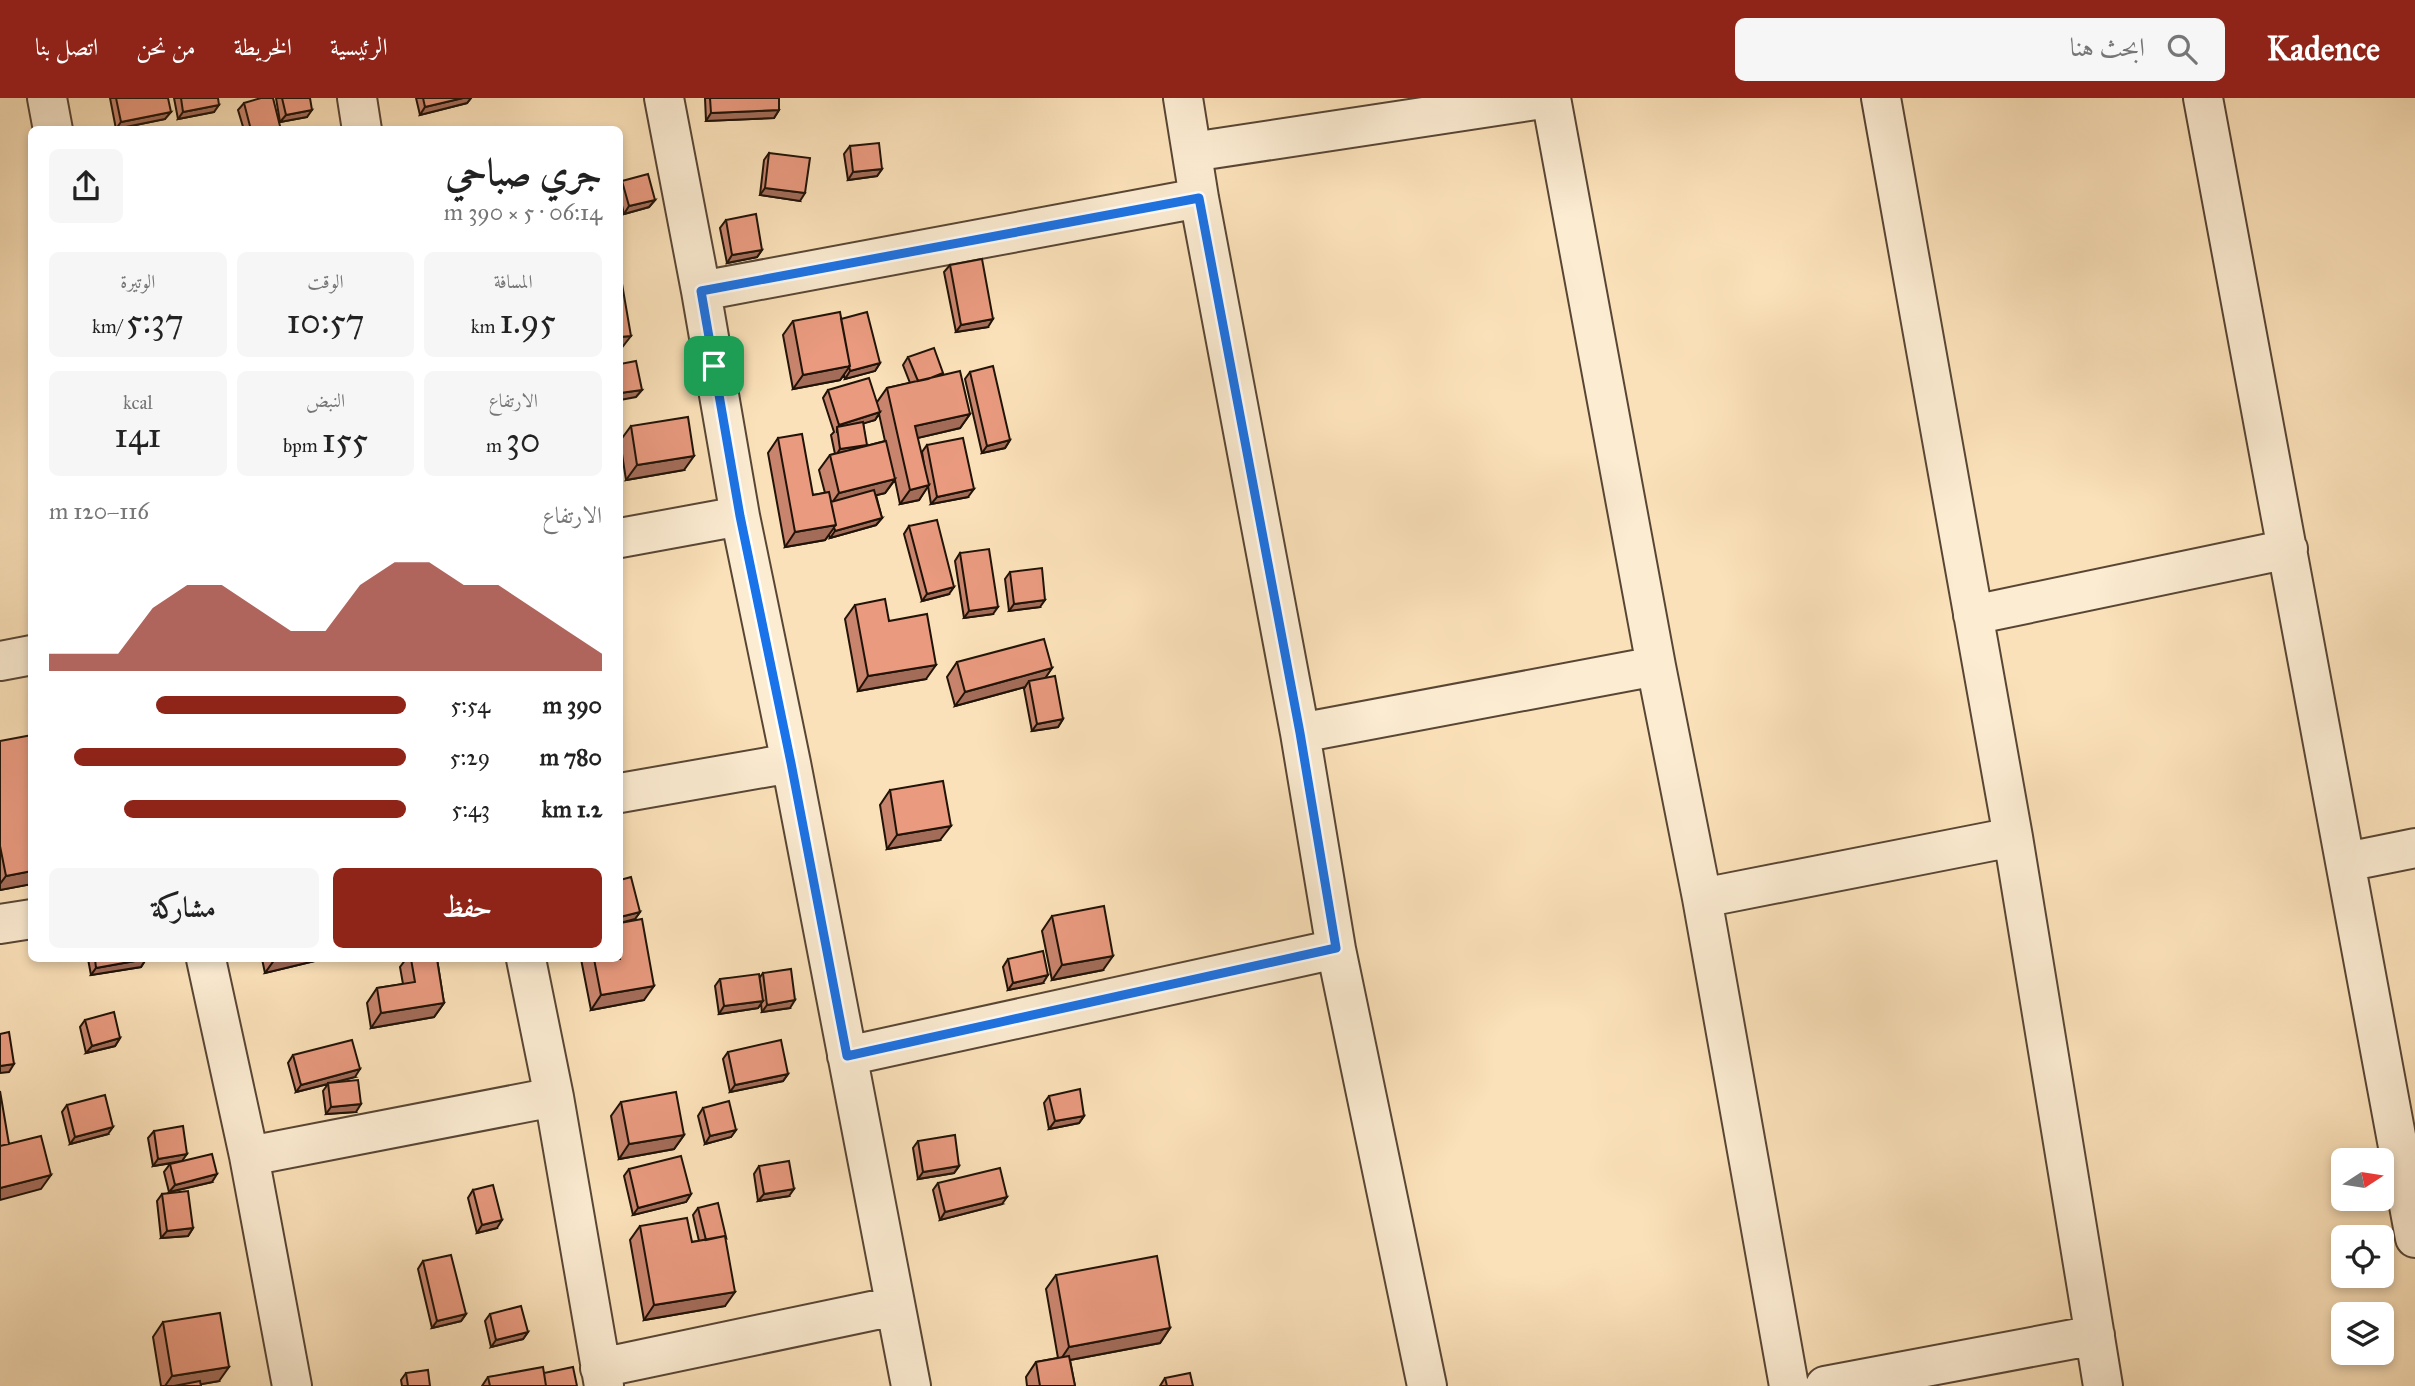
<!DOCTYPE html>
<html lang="ar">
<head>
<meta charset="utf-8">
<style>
	:root { --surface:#fff; --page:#f6f6f6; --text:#222; --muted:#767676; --accent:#8f2418 }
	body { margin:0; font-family:"IM FELL Great Primer",Amiri,serif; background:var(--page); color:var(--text); direction:rtl; height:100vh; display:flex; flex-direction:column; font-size:26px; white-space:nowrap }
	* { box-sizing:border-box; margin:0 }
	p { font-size:23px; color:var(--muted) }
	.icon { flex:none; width:38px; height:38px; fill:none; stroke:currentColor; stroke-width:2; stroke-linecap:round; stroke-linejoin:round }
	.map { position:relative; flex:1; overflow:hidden; direction:ltr }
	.side { position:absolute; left:28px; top:28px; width:595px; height:836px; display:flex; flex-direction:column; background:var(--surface); border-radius:10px; box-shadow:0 4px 10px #0003; direction:rtl }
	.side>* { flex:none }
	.needle { width:46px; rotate:78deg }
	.controls { position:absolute; left:2331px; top:1050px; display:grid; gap:14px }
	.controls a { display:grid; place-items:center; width:63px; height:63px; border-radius:10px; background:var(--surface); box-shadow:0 4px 10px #0003; font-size:35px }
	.pin { position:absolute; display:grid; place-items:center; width:60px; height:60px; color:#fff; margin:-30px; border-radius:14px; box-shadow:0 4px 10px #0006 }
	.round { display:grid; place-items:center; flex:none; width:74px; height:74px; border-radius:10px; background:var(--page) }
	.headline { display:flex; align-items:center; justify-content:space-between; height:119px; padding:0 21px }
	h1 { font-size:38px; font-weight:600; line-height:52px }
	.figures { display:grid; grid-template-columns:repeat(3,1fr); gap:10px; height:119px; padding:7px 21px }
	.figures div { display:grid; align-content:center; border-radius:10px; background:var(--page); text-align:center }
	.figures b { font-size:35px; font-weight:600 }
	.figures small { font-size:19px; font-weight:400 }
	.figures p { font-size:19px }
	.chart { height:196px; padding:14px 21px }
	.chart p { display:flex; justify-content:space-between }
	.chart svg { width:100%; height:126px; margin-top:7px; fill:var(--accent); opacity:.7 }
	.cta { display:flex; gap:14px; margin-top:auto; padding:14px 21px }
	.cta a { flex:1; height:80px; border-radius:10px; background:var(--accent); color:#fff; font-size:28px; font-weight:600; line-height:80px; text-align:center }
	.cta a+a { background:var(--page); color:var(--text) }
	ul { padding:0 21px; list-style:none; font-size:23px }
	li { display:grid; grid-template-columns:112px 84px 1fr; align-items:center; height:52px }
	li i { height:18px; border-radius:9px; background:var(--accent) }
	header { display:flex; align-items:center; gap:42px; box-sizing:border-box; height:98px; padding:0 35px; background:var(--accent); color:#fff }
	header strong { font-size:33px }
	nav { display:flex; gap:38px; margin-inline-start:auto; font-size:24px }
	.search { width:490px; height:63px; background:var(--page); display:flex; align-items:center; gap:18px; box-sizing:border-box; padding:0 24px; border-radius:10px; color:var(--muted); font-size:26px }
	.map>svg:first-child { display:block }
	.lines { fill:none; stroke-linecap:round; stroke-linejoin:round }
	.minor-casing { stroke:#584634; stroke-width:42 }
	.minor { stroke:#fcecd2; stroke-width:38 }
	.wall { fill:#c8846d; stroke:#211307; stroke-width:2; fill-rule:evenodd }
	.shaded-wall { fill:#a36c59; stroke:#211307; stroke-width:2 }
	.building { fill:#e99a7f; stroke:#211307; stroke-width:2 }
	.route-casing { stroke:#fff; stroke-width:14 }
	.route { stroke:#1a73e8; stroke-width:9 }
</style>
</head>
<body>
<header>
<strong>Kadence</strong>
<div class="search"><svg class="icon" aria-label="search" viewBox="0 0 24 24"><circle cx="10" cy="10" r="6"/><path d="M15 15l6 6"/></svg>ابحث هنا</div>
<nav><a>الرئيسية</a><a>الخريطة</a><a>من نحن</a><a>اتصل بنا</a></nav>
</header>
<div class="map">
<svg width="2415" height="1288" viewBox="0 0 2415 1288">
	<rect width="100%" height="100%" fill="#fbe1b9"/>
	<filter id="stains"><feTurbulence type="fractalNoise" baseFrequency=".00286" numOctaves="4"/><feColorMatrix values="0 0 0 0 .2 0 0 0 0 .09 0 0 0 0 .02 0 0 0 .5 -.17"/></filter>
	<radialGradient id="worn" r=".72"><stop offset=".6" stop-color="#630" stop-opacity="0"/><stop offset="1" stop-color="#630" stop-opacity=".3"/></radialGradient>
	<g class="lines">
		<g class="minor-casing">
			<path id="minor" d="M47 0 53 32
				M357 0 362 32
				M664 0 701 193 740 418 791 665 911 1288
				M1183 0 1199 100 1300 635 1336 851 1427 1288
				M1551 0 1656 568 1702 800 1789 1288
				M1881 0 2013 739 2103 1288
				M2203 0 2415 1140
				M1192 54 1549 0
				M701 193 1199 100
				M620 440 740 418
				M1973 517 2288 451
				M0 563 32 557
				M1300 635 1656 568
				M620 695 791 665
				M2346 764 2415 750
				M1702 800 2013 739
				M0 826 32 821
				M206 861 249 1058 292 1288
				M526 861 554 999 604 1288
				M847 958 1336 851
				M249 1058 554 999
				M600 1270 895 1208
				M1825 1288 2095 1237"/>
		</g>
		<use href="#minor" class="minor"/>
	</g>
	<path class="wall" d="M110 0H168L165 21 116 31Z
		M174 0H218L214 14 178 21Z
		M276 0H310L307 19 280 24Z
		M416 0H471L467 5 420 17Z
		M705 0H779V12L774 20 706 23Z
		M244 5 281 32H244L238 12Z
		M850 48 882 71 877 78 848 82 844 56Z
		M769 55 800 103 760 97 764 62Z
		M622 83 655 102 649 109 624 116 620 99V87Z
		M726 122 762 152 757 159 727 165 720 130Z
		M950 167 988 229 956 234 944 174Z
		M841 221 880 265 875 273 845 281 844 277 840 282 793 291 783 237 793 223Z
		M908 259 941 278 970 316 960 330 917 340 925 373 922 354 927 347 968 399 931 406 928 388 919 402 900 406 895 382 885 395 876 397 882 420 876 427 830 440 829 437 825 442 785 449 768 355 778 340 813 397 825 395 819 372 830 357 835 356 831 337 834 334 823 300 828 292 877 304 887 290 910 285 903 267ZM879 316 885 343 866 348 863 325 875 322Z
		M970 274 1010 342 1005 350 982 355 965 281Z
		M631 328 684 372 626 382 620 343Z
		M909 428 949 496 922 503 904 436Z
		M960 455 993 516 964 520 955 463Z
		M1010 474 1040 509 1009 513 1005 481Z
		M855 507 889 523 926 581 858 593 845 521Z
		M957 564 1052 570 1045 580 1063 621 1058 629 1032 633 1024 591 1025 589 955 608 947 579Z
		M0 643 32 786 0 792Z
		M890 692 940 742 887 751 880 707Z
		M620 782 640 814 635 821 644 902 591 912 581 861H620Z
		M1052 818 1103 872 1052 882 1042 833Z
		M88 861H146L141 869 91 877Z
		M262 861H323L265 875Z
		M406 861H437L444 905 434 919 371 930 367 905 377 890 403 886 400 869Z
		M1008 861 1043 885 1008 892 1003 869Z
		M763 875 790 910 762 914 761 906 758 910 719 916 715 888 720 881 760 879Z
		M85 922 120 940 115 948 86 955 80 929Z
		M728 954 788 976 783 983 730 994 723 961Z
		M293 957 355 979 331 985 356 1014 326 1016 323 993 328 986 296 994 288 965Z
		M1049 998 1084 1018 1079 1025 1049 1031 1044 1005Z
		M621 1004 684 1037 674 1051 619 1061 611 1018Z
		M67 1007 108 1036 70 1046 62 1014Z
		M703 1010 736 1032 731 1039 705 1046 698 1018Z
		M154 1033 182 1063 212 1084 169 1094 164 1074 170 1066 179 1064 153 1068 148 1040Z
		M918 1043 959 1068 954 1075 918 1081 913 1050Z
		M759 1068 789 1098 758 1103 754 1076Z
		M629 1071 691 1096 686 1104 633 1117 624 1078Z
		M938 1085 1002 1106 940 1122 933 1092Z
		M473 1092 497 1130 477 1135 468 1100Z
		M162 1096 193 1130 188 1138 161 1140 157 1103Z
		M698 1110 725 1140V1208L644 1222 630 1142 640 1128 692 1144 699 1143 693 1117Z
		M423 1163 466 1216 461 1223 432 1230 418 1171Z
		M1056 1177 1170 1230 1160 1245 1070 1262 1075 1288H1027L1026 1279 1036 1264 1058 1260 1046 1191Z
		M490 1216 528 1234 523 1241 491 1249 485 1223Z
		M163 1224 219 1283 201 1286V1288H161L153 1239Z
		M406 1275 430 1288H402L401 1282Z
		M544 1275 577 1288H482L488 1279Z
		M1165 1280 1193 1288H1160Z"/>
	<path class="shaded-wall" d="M463 0H471L467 5 420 17 425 9Z
		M219 7 214 14 178 21 183 14Z
		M312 12 307 19 280 24 286 17Z
		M779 12 774 20 706 23 711 15Z
		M171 14 165 21 116 31 121 24Z
		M882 71 877 78 848 82 853 74Z
		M765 90 805 95 800 103 760 97Z
		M655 102 649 109 624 116 629 108Z
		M762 152 757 159 727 165 732 157Z
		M993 221 988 229 956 234 961 227Z
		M631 238 620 252V239Z
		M880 265 875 273 845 281 850 273Z
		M850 268 840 282 793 291 803 277Z
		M642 292 636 299 620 302V295Z
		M880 314 875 322 837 334V331L839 327Z
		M970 316 960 330 905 343 915 328Z
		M1010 342 1005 350 982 355 987 348Z
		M867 347 862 354 835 359 840 351Z
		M694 358 684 372 626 382 637 367Z
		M895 381 885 395 829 409 839 395Z
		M929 387 919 402 900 406 910 392Z
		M974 391 968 399 931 406 937 399Z
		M882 420 876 427 830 440 835 433Z
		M836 427 825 442 785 449 795 434Z
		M954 489 949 496 922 503 927 496Z
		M1045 502 1040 509 1009 513 1014 506Z
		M998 509 993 516 964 520 969 513Z
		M936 567 926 581 858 593 868 578Z
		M1052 570 1042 585 1029 583 1025 589 955 608 965 594Z
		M1063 621 1058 629 1032 633 1037 626Z
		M951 728 940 742 887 751 897 737Z
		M32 773V786L0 792V786L6 778Z
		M640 814 635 821 620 825V819Z
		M1113 858 1103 872 1052 882 1062 867Z
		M146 861 141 869 91 877 96 870Z
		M275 861H323L265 875Z
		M1048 877 1043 885 1008 892 1013 885Z
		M654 888 644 902 591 912 601 897Z
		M795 902 790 910 762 914 767 907Z
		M763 903 758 910 719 916 724 908Z
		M444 905 434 919 371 930 381 915Z
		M120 940 115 948 86 955 92 948Z
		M14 966 9 974 0 975V968Z
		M360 971 355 979 296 994 301 987Z
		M788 976 783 983 730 994 735 987Z
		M361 1006 356 1014 326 1016 331 1009Z
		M1084 1018 1079 1025 1049 1031 1055 1023Z
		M113 1029 108 1036 70 1046 75 1039Z
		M736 1032 731 1039 705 1046 710 1038Z
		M684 1037 674 1051 619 1061 629 1046Z
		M187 1056 182 1063 153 1068 158 1061Z
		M959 1068 954 1075 918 1081 923 1074Z
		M217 1076 212 1084 169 1094 175 1087Z
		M51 1077 41 1091 0 1102V1090Z
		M794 1091 789 1098 758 1103 764 1096Z
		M691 1096 686 1104 633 1117 638 1110Z
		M1007 1099 1002 1106 940 1122 945 1114Z
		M502 1122 497 1130 477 1135 482 1127Z
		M193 1130 188 1138 161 1140 167 1133Z
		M735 1194 725 1208 644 1222 654 1207Z
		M466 1216 461 1223 432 1230 437 1223Z
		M1170 1230 1160 1245 1059 1264 1069 1249Z
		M528 1234 523 1241 491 1249 496 1242Z
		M229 1269 219 1283 191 1288H165L172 1278Z"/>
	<path class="building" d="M116 0H168L171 14 121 24Z
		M181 0H218L219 7 183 14Z
		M261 0H273L281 32H251L244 5Z
		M282 0H310L312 12 286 17Z
		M423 0H463L425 9Z
		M710 0H779V12L711 15Z
		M879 45 882 71 853 74 850 48Z
		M769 55 810 60 805 95 765 90Z
		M648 76 655 102 629 108 622 83Z
		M756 116 762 152 732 157 726 122Z
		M982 161 993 221 961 227 950 167Z
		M620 180H621L631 238 620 239Z
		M840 214 850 268 803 277 793 223Z
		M867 214 880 265 850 273 849 268H850L841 221Z
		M934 250 943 275 928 281 918 283 908 259Z
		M636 263 642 292 620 295V266Z
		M993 268 1010 342 987 348 970 274Z
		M960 273 970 316 915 328 929 387 910 392 887 290Z
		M869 280 880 314 839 327 828 292Z
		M688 319 694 358 637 367 631 328Z
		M863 324 867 347 840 351 837 329Z
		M802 336 813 397 829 394 836 427 795 434 778 340Z
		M963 340 974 391 937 399 927 347Z
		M886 343 895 381 839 395 830 357Z
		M874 392 882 420 835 433 834 429 836 427 831 404Z
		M937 422 954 489 927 496 909 428Z
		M989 451 998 509 969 513 960 455Z
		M1042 470 1045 502 1014 506 1010 474Z
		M885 501 889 523 927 516 936 567 868 578 855 507Z
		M1044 541 1052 570 965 594 957 564Z
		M1055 578 1063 621 1037 626 1029 583Z
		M32 637V773L6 778 0 748V643Z
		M943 683 951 728 897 737 890 692Z
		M631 779 640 814 620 819V782Z
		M1104 808 1113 858 1062 867 1052 818Z
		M642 821 654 888 601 897 594 861H620V825Z
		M1043 853 1048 877 1013 885 1008 861Z
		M95 861H146L96 870Z
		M411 861H437L444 905 381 915 377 890 415 884Z
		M791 871 795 902 767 907 763 875Z
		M759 876 763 903 724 908 720 881Z
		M114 914 120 940 92 948 85 922Z
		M9 934 14 966 0 968V936Z
		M352 942 360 971 301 987 293 957Z
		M781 942 788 976 735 987 728 954Z
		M358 982 361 1006 331 1009 328 985Z
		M1080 991 1084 1018 1055 1023 1049 998Z
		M0 993 9 1046 0 1048Z
		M676 994 684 1037 629 1046 621 1004Z
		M105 997 113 1029 75 1039 67 1007Z
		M729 1003 736 1032 710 1038 703 1010Z
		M183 1028 187 1056 158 1061 154 1033Z
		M955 1037 959 1068 923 1074 918 1043Z
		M41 1038 51 1077 0 1090V1048Z
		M212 1056 217 1076 175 1087 170 1066Z
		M681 1058 691 1096 638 1110 629 1071Z
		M789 1063 794 1091 764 1096 759 1068Z
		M1000 1070 1007 1099 945 1114 938 1085Z
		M493 1087 502 1122 482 1127 473 1092Z
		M188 1093 193 1130 167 1133 162 1096Z
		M718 1105 726 1139 725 1138 706 1142 698 1110Z
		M687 1120 692 1144 725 1138 735 1194 654 1207 640 1128Z
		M451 1157 466 1216 437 1223 423 1163Z
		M1157 1158 1170 1230 1069 1249 1056 1177Z
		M521 1208 528 1234 496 1242 490 1216Z
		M220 1215 229 1269 172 1278 163 1224Z
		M1069 1258 1075 1288H1040L1036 1264Z
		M543 1269 546 1288H490L488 1279Z
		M573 1269 577 1288H546L544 1275Z
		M428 1272 430 1288H408L406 1275Z
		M1190 1275 1193 1288H1167L1165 1280Z
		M200 1283 201 1288H174Z"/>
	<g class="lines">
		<g class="route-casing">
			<path id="route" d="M1199 100 1300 635 1336 850 847 958 791 665 740 418 701 193Z"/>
		</g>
		<use href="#route" class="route"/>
	</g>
	<rect width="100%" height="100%" filter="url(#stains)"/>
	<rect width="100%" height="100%" fill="url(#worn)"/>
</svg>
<div class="controls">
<a><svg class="needle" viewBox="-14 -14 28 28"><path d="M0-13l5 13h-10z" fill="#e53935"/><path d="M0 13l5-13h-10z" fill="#767676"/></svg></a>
<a><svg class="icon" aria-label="locate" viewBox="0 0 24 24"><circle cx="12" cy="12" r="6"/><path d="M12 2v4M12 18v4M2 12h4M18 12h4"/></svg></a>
<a><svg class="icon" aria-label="layers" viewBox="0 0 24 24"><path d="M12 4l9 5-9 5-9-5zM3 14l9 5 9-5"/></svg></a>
</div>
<div class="pin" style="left:714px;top:268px;background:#1e9e55"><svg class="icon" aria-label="arrive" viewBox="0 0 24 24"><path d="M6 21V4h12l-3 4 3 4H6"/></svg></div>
<section class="side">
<div class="headline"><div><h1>جري صباحي</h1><p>06:14 · 5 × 390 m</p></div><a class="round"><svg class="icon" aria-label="share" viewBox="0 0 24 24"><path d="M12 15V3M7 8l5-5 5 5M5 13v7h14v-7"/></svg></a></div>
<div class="figures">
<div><p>المسافة</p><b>1.95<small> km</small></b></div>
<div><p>الوقت</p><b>10:57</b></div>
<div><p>الوتيرة</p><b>5:37<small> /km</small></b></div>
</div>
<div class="figures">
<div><p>الارتفاع</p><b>30<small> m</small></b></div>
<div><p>النبض</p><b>155<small> bpm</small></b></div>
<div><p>kcal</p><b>141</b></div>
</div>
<div class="chart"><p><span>الارتفاع</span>116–120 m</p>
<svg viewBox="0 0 160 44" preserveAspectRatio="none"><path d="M0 44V38L10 38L20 38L30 22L40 14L50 14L60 22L70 30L80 30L90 14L100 6L110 6L120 14L130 14L140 22L150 30L160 38V44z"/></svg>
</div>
<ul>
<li><b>390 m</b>5:54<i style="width:70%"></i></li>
<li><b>780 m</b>5:29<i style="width:93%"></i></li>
<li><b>1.2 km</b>5:43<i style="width:79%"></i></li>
</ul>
<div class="cta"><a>حفظ</a><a>مشاركة</a></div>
</section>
</div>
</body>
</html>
